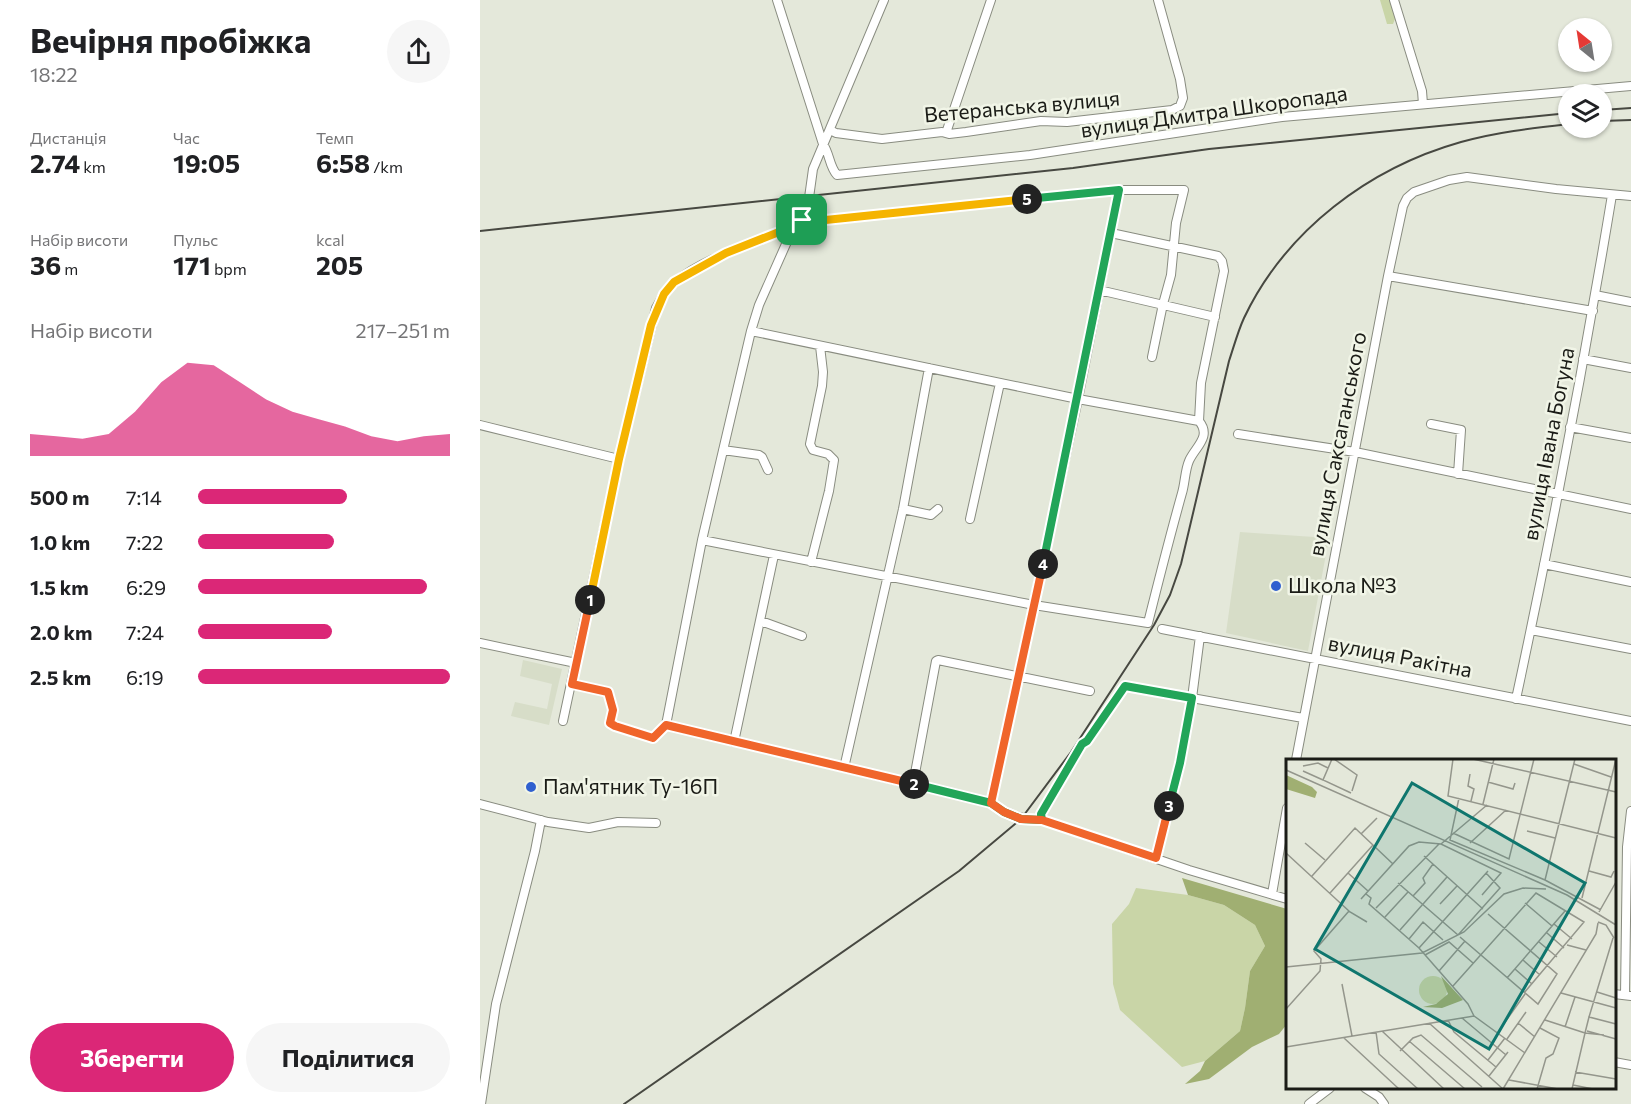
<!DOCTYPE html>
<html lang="uk">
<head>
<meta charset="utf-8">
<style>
	:root { --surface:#fff; --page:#f6f6f6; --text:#202124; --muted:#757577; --accent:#db2777 }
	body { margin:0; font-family:Commissioner,sans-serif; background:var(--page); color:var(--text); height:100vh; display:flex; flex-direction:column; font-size:22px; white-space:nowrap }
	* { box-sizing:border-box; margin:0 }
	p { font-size:20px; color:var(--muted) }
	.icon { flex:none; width:33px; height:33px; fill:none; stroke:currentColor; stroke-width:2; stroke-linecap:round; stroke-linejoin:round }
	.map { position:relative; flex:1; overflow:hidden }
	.details { display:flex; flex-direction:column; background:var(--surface); width:480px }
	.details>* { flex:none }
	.needle { width:39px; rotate:330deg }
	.buttons { position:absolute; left:1078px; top:18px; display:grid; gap:12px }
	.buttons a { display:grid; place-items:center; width:54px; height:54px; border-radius:50%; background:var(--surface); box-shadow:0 2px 4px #0004; font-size:30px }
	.pin { position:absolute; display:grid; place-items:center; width:51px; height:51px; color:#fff; margin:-26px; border-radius:12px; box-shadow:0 3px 9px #0006 }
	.km { position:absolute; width:30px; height:30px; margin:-15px; border-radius:50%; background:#222; color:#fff; font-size:16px; line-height:30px; text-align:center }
	.round { display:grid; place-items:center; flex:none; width:63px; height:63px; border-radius:32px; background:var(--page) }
	.summary { display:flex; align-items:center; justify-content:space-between; height:102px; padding:0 30px }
	h1 { font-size:33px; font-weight:700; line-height:45px }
	.metrics { display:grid; grid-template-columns:repeat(3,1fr); gap:9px; height:102px; padding:6px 30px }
	.metrics div { display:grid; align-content:center }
	.metrics b { font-size:26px; font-weight:700 }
	.metrics small { font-size:16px; font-weight:400 }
	.metrics p { font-size:16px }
	.chart { height:168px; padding:12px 30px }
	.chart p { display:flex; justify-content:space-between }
	.chart svg { width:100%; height:108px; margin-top:6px; fill:var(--accent); opacity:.7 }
	.cta { display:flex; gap:12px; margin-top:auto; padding:12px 30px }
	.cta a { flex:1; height:69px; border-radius:36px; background:var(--accent); color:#fff; font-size:24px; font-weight:700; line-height:69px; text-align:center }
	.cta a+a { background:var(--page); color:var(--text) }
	ul { padding:0 30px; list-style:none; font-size:20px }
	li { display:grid; grid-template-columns:96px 72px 1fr; align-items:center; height:45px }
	li i { height:15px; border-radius:8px; background:var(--accent) }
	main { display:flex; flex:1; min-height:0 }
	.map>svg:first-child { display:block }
	.built { fill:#d7ddc8 }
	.green { fill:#c9d5a7 }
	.forest { fill:#a0af72 }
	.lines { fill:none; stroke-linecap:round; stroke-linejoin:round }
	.street-casing { stroke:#898c80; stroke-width:10 }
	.street { stroke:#fff; stroke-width:8 }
	.rail { stroke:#474841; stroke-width:2 }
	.split-1-casing { stroke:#fff; stroke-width:12 }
	.split-2-casing { stroke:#fff; stroke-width:12 }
	.split-3-casing { stroke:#fff; stroke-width:12 }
	.split-4-casing { stroke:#fff; stroke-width:12 }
	.split-5-casing { stroke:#fff; stroke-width:12 }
	.split-6-casing { stroke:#fff; stroke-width:12 }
	.split-1 { stroke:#f5b400; stroke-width:8 }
	.split-2 { stroke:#f0652b; stroke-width:8 }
	.split-3 { stroke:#22a559; stroke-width:8 }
	.split-4 { stroke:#f0652b; stroke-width:8 }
	.split-5 { stroke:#22a559; stroke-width:8 }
	.split-6 { stroke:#f5b400; stroke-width:8 }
	.poi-dot { fill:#3060cf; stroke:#f1f5e7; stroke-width:2 }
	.labels { text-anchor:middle; stroke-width:5; stroke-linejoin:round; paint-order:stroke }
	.street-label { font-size:21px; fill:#1b1c17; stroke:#f1f5e7 }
	.poi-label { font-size:21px; fill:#1b1c17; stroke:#f1f5e7; text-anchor:start }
	.inset-road { fill:none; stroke:#94968c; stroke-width:1.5 }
	.view { fill:#0f766e; fill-opacity:0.15; stroke:#0f766e; stroke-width:3 }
	.inset-edge { fill:none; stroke:#1b1c17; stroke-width:3 }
</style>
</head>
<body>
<main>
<section class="details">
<div class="summary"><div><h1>Вечірня пробіжка</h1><p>18:22</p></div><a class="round"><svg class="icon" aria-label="share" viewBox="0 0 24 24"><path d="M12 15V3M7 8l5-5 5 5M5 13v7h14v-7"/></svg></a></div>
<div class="metrics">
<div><p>Дистанція</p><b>2.74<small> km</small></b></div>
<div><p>Час</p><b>19:05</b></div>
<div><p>Темп</p><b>6:58<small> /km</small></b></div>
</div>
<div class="metrics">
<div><p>Набір висоти</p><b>36<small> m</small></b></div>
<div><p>Пульс</p><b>171<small> bpm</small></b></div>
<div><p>kcal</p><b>205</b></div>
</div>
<div class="chart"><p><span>Набір висоти</span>217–251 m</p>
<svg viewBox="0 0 160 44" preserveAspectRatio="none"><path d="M0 44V35L10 36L20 37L30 35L40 26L50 14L60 6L70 7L80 14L90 21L100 26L110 29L120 32L130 36L140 38L150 36L160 35V44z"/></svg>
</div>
<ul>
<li><b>500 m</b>7:14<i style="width:59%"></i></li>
<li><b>1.0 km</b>7:22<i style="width:54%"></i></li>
<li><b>1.5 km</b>6:29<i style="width:91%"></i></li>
<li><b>2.0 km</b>7:24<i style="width:53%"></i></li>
<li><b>2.5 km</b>6:19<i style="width:100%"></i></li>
</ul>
<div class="cta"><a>Зберегти</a><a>Поділитися</a></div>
</section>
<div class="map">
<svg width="1151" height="1104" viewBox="0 0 1151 1104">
	<rect width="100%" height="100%" fill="#e4e8da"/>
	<path class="built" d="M760 532 849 538 828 651 746 633Z
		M43 660 82 669 69 725 31 716 35 702 67 709 72 684 40 676Z"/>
	<path class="green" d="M900 0H910L915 19 913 24H907Z
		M656 888 708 895 744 905 775 925 785 946 770 971 765 1008 760 1031 725 1061 702 1067 640 1010 633 984 632 924 649 904Z"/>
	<path class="forest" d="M702 878 807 909V1024L799 1034 772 1047 729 1079 705 1084 720 1071 725 1061 760 1031 765 1008 770 971 785 946 775 925 744 905 708 895Z"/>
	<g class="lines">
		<g class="street-casing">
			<path id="street" d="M297 0 343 144C350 154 349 166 357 175L550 155 802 117 1151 86
				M914 0 942 91 943 104
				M350 130 356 133 402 139 462 132 469 134 486 132 561 121 587 122 692 110 700 106 703 98 700 79 678 0
				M466 133 511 0
				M322 220 336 221 639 190H704L696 223 691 275 683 304 672 357
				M908 276 1113 311
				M619 290 735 317
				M1115 295 1151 302
				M271 331 598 399 719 421
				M1103 359 1151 368
				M951 424 981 430 978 474
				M0 425 139 459
				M1090 427 1151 438
				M758 434 875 452 1151 509
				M243 450 279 455 282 457 288 470
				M423 509 451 515 458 509
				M490 519 520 383
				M222 540 554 605 668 623C679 579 690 536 702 493 705 483 705 470 709 461 715 447 732 437 719 421L721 383 744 271 742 261 738 256 631 233
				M331 562 349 491 354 460 348 454 333 450 330 444 342 386 343 372 340 346
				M1064 564 1151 582
				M281 621 322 636
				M682 629 1151 721
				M1051 630 1151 649
				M0 643 96 663
				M92 684 128 692 133 710 130 723 135 726 173 738 186 725 222 540 271 331 279 305 314 226
				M1036 699C1072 532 1104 364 1132 195
				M83 721 139 459 176 308C181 299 186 289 195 282 229 255 275 244 314 226L322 220 327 212 333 169 404 0
				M186 725 511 803C529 816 540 819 562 820L709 870 807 899
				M254 742 294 555
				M816 760 908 276 923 206 927 198 934 192 969 180 987 177 1076 189 1151 196
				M364 768 423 509 449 368
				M433 784 456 661 458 660 610 691
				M511 803 598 399 639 190
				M0 804 68 822 109 828 138 822 176 823
				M562 820 561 815 602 744 607 741 645 686 823 718
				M676 858 700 763 712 698 720 636
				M792 894 807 808
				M1134 994 1151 996
				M1145 995 1147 847 1151 811
				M1134 1062 1151 1065
				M885 1088 899 1097 904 1104
				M1 1104 16 1004 55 851 61 820
				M829 1104 850 1088"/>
		</g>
		<use href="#street" class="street"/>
		<path class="rail" d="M1122 110 1151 108
			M1122 121 1151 120
			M0 231 593 168 729 149 1089 113
			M144 1104 479 871 541 819 591 752 674 625 690 595 701 564 749 361C754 346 758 331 764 318 806 230 889 168 981 142 1016 132 1053 128 1089 124"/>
	</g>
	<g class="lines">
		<g class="split-1-casing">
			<path id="split-1" d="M110 600 139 459 171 325 184 294 194 282 246 253 314 226 322 220"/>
		</g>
		<g class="split-2-casing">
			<path id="split-2" d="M110 600 92 684 128 692 133 710 130 723 135 726 173 738 186 725 434 784"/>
		</g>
		<g class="split-3-casing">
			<path id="split-3" d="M434 784 511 803 524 812 541 819 562 820 561 814 602 744 607 741 645 686 712 698 700 763 689 806"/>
		</g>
		<g class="split-4-casing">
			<path id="split-4" d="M563 564 511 803 524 812 541 819 562 820 676 858 689 806"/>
		</g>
		<g class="split-5-casing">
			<path id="split-5" d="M547 199 639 190 563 564"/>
		</g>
		<g class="split-6-casing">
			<path id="split-6" d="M322 220 336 221 547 199"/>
		</g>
		<use href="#split-1" class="split-1"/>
		<use href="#split-2" class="split-2"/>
		<use href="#split-3" class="split-3"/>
		<use href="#split-4" class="split-4"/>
		<use href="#split-5" class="split-5"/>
		<use href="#split-6" class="split-6"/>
	</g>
	<g class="poi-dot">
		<circle cx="796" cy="586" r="6"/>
		<circle cx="51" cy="787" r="6"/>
	</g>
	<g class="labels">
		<g class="street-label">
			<text transform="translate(542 107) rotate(-5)" y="7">Ветеранська вулиця</text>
			<text transform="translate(734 112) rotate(-8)" y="7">вулиця Дмитра Шкоропада</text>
			<text transform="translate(858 444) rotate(-79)" y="7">вулиця Саксаганського</text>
			<text transform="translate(1069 444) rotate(-79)" y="7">вулиця Івана Богуна</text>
			<text transform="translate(920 657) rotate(11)" y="7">вулиця Ракітна</text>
		</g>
		<g class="poi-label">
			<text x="808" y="593">Школа №3</text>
			<text x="63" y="794">Пам'ятник Ту-16П</text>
		</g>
	</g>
	<g transform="translate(806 759)">
		<rect width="330" height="330" fill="#e4e8da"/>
		<path d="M133 231a14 14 0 1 1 28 0a14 14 0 1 1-28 0Z" fill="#c9d5a7"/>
		<path d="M0 16 26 28 31 33 29 39 0 30ZM155 217 177 241 156 249 137 248 150 245 162 235Z" fill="#a0af72"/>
		<path class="inset-road" d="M46 0 37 21 65 34M48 0 71 16 66 32M167 0 162 37 330 79M187 0 330 33M288 5 325 18M17 7 32 4 42 9M0 11 281 136 330 166M17 12 37 21M184 15 182 27 188 30 185 42M202 23 227 30 229 24M173 39 164 81 259 121 315 151M197 45 208 0M241 72 269 79M167 74 223 100 248 0M75 75 91 59M19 84 39 101M184 84 220 51M155 85 201 46M0 94 64 153 81 163M138 97 197 150M303 112 325 118 328 112M62 114 82 132M26 117 69 69 107 105M259 121 289 0M112 124 172 176 214 129 200 114M44 134 87 86M80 135 85 139 83 145 133 189 182 245 188 257M127 137 139 124 137 119 147 105M296 139 330 0M75 140 123 87 133 83 155 85 215 114 196 136M239 144 266 167M154 145 171 127M90 149 153 85M313 153 330 123M99 158 122 133M312 163 320 166 328 179M268 165 286 180M114 171 161 118M261 174 278 189M174 178 252 245 271 215 202 155M123 180 137 163 157 181M253 183 271 198M281 186 300 191M133 189 202 112M139 196 163 183 187 204M237 201 254 216M0 208 136 194 178 173 218 135 237 129 260 130M229 210 246 225M153 212 179 182M221 219 279 152M56 225 66 277M167 227 250 134 298 163 238 234M311 233 330 239M275 234 330 249M0 250 34 212 35 200 28 192 63 152M303 258 327 179M176 259 220 296M162 261 168 273 210 308M259 261 299 274 303 258 330 265M143 264 217 330M232 264 249 278M279 268 289 238M96 272 158 330M301 272 330 280M90 273 93 295 132 330M212 273 239 235M58 279 113 330M221 280 240 253M123 282 179 330M0 288 188 257 239 294M114 292 127 279 135 276 196 328M202 301 219 279M289 313 330 320M203 317 222 293M223 321 272 330M287 326 307 330M217 330 310 175 312 164M251 330 260 299 267 295 273 279 254 269M286 330 299 274 318 276"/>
		<path class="view" d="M126 24 299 124 203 290 29 190Z"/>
		<rect width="330" height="330" class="inset-edge"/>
	</g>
</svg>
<div class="buttons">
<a><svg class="needle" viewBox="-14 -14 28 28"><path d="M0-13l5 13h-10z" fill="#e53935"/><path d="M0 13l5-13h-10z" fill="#757577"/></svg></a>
<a><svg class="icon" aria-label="layers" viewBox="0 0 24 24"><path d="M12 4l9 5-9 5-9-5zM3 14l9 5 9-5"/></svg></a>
</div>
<div class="pin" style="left:322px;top:220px;background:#1e9e55"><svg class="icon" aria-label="arrive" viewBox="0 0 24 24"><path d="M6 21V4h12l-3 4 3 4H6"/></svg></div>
<b class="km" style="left:110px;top:600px">1</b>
<b class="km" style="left:434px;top:784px">2</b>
<b class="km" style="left:689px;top:806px">3</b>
<b class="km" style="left:563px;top:564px">4</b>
<b class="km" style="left:547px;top:199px">5</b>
</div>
</main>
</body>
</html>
